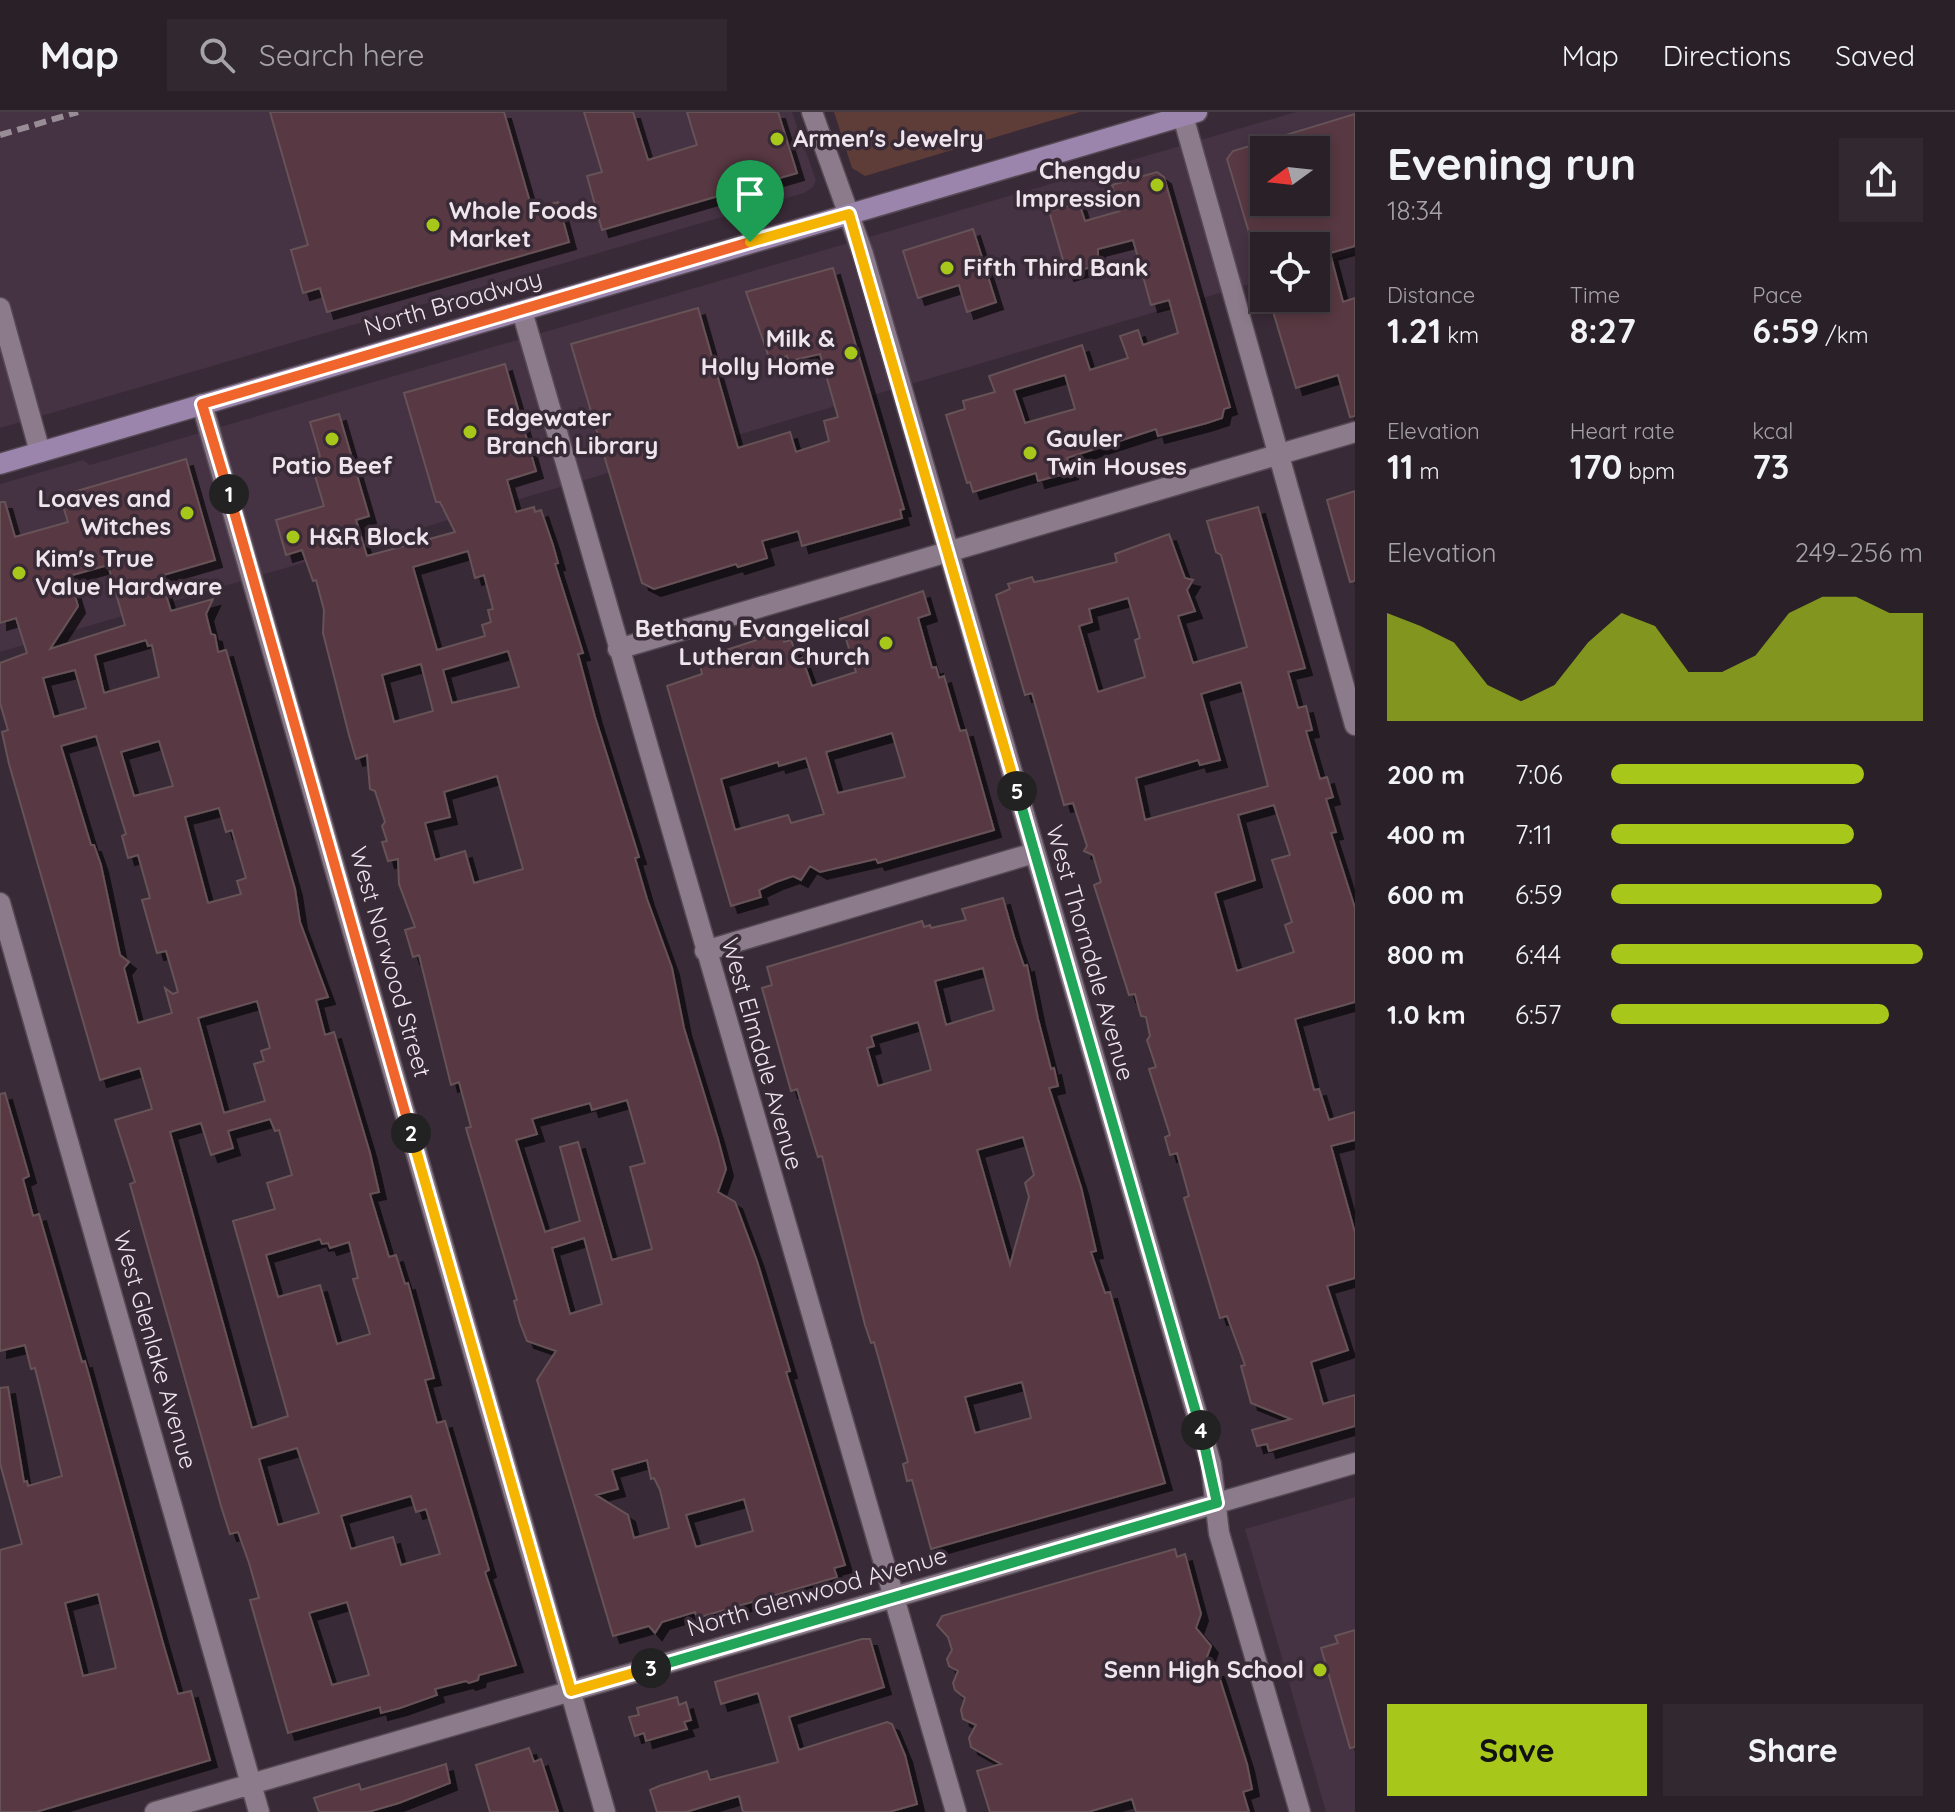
<!DOCTYPE html>
<html lang="en">
<head>
<meta charset="utf-8">
<style>
	:root { --surface:#2a2028; --page:#322830; --text:#f1f3f6; --muted:#a5a3a8; --line:#463e45; --accent:#a8c71b }
	body { margin:0; font-family:Quicksand,sans-serif; background:var(--page); color:var(--text); height:100vh; display:flex; flex-direction:column; font-size:30px; white-space:nowrap }
	* { box-sizing:border-box; margin:0 }
	p { font-size:26px; color:var(--muted) }
	.icon { flex:none; width:44px; height:44px; fill:none; stroke:currentColor; stroke-width:2; stroke-linecap:round; stroke-linejoin:round }
	.map { position:relative; flex:1; overflow:hidden }
	.details { display:flex; flex-direction:column; background:var(--surface); width:600px }
	.details>* { flex:none }
	.needle { width:52px; rotate:255deg }
	.buttons { position:absolute; left:1250px; top:24px; display:grid; gap:16px }
	.buttons a { display:grid; place-items:center; width:80px; height:80px; border-radius:0px; background:var(--surface); box-shadow:0 4px 12px #0003,0 0 0 2px var(--line); font-size:40px }
	.pin { position:absolute; display:grid; place-items:center; width:68px; height:68px; color:#fff; margin:-82px -34px; border-radius:50% 50% 50% 0; rotate:-45deg; box-shadow:0 0 8px #0007 }
	.pin .icon { rotate:45deg }
	.km { position:absolute; width:40px; height:40px; margin:-20px; border-radius:50%; background:#222; color:#fff; font-size:22px; line-height:40px; text-align:center }
	.round { display:grid; place-items:center; flex:none; width:84px; height:84px; border-radius:0px; background:var(--page) }
	.head { display:flex; align-items:center; justify-content:space-between; height:136px; padding:0 32px }
	h1 { font-size:44px; font-weight:700; line-height:60px }
	.metrics { display:grid; grid-template-columns:repeat(3,1fr); gap:12px; height:136px; padding:8px 32px }
	.metrics div { display:grid; align-content:center }
	.metrics b { font-size:34px; font-weight:700 }
	.metrics small { font-size:22px; font-weight:400 }
	.metrics p { font-size:22px }
	.chart { height:224px; padding:16px 32px }
	.chart p { display:flex; justify-content:space-between }
	.chart svg { width:100%; height:144px; margin-top:8px; fill:var(--accent); opacity:.7 }
	.primary-button { display:flex; gap:16px; margin-top:auto; padding:16px 32px }
	.primary-button a { flex:1; height:92px; border-radius:0px; background:var(--accent); color:#111; font-size:32px; font-weight:700; line-height:92px; text-align:center }
	.primary-button a+a { background:var(--page); color:var(--text) }
	ul { padding:0 32px; list-style:none; font-size:26px }
	li { display:grid; grid-template-columns:128px 96px 1fr; align-items:center; height:60px }
	li i { height:20px; border-radius:10px; background:var(--accent) }
	header { display:flex; align-items:center; gap:48px; box-sizing:border-box; height:112px; padding:0 40px; background:var(--surface); border-bottom:2px solid var(--line) }
	header strong { font-size:38px }
	nav { display:flex; gap:44px; margin-inline-start:auto; font-size:28px }
	.search { width:560px; height:72px; background:var(--page); display:flex; align-items:center; gap:20px; box-sizing:border-box; padding:0 28px; border-radius:0px; color:var(--muted); font-size:30px }
	main { display:flex; flex:1; min-height:0 }
	.map>svg:first-child { display:block }
	.built { fill:#453243; fill-rule:evenodd }
	.green { fill:#5e3d38 }
	.building { fill:#593742; stroke:#665257; stroke-width:2; fill-rule:evenodd; filter:url(#shadow) }
	.lines { fill:none; stroke-linecap:round; stroke-linejoin:round }
	.street-casing { stroke:#554954; stroke-width:23 }
	.secondary-casing { stroke:#554954; stroke-width:23 }
	.street { stroke:#8c7b8a; stroke-width:20 }
	.secondary { stroke:#9b85ad; stroke-width:20 }
	.rail { stroke:#988d97; stroke-width:6; stroke-dasharray:12 6; stroke-linecap:butt }
	.split-1-casing { stroke:#fff; stroke-width:16 }
	.split-2-casing { stroke:#fff; stroke-width:16 }
	.split-3-casing { stroke:#fff; stroke-width:16 }
	.split-4-casing { stroke:#fff; stroke-width:16 }
	.split-5-casing { stroke:#fff; stroke-width:16 }
	.split-6-casing { stroke:#fff; stroke-width:16 }
	.split-1 { stroke:#f0652b; stroke-width:10 }
	.split-2 { stroke:#f0652b; stroke-width:10 }
	.split-3 { stroke:#f5b400; stroke-width:10 }
	.split-4 { stroke:#22a559; stroke-width:10 }
	.split-5 { stroke:#22a559; stroke-width:10 }
	.split-6 { stroke:#f5b400; stroke-width:10 }
	.poi-dot { fill:#a8c71b; stroke:#382a36; stroke-width:3 }
	.labels { text-anchor:middle; stroke-width:7; stroke-linejoin:round; paint-order:stroke }
	.poi-label { font-size:24px; font-weight:bold; fill:#eee5ed; stroke:#382a36; text-anchor:start }
	.street-label { font-size:24px; fill:#eee5ed; stroke:#382a36 }
</style>
</head>
<body>
<header>
<strong>Map</strong>
<div class="search"><svg class="icon" aria-label="search" viewBox="0 0 24 24"><circle cx="10" cy="10" r="6"/><path d="M15 15l6 6"/></svg>Search here</div>
<nav><a>Map</a><a>Directions</a><a>Saved</a></nav>
</header>
<main>
<div class="map">
<svg width="1355" height="1700" viewBox="0 0 1355 1700">
	<defs>
		<filter id="shadow"><feDropShadow dx="7" dy="7" stdDeviation="0" flood-color="#0009"/></filter>
	</defs>
	<rect width="100%" height="100%" fill="#382a36"/>
	<path class="built" d="M0 0H792L816 68 813 75 804 81 0 316Z
		M1296 0H1355V141L1316 152V134H1264V168L0 540V372L83 348 90 353ZM1264 38H1316V90H1264Z
		M1355 1385V1700H1326L1245 1417Z"/>
	<path class="green" d="M834 0H1080L865 64 852 56Z"/>
	<path class="building" d="M270 0H504L532 97 558 90 569 130 327 200 320 176 303 181 291 138 308 133Z
		M584 0H633L648 48 697 33 687 0H778L797 61 602 118 587 64 602 60Z
		M1355 2V134L1330 141 1343 190 1355 186V304L1350 305 1338 263 1296 276 1269 186H1316V134H1253L1227 47 1233 39ZM1264 38H1316V90H1264Z
		M1157 60 1164 65 1230 295 1224 297 1222 306 1207 311 1158 324 1156 317 1067 346 1071 360 1038 369 1036 361 973 380 970 370 967 371 946 303 965 297 963 289 995 280 989 264 1082 233 1090 258 1128 246 1120 224 1138 218 1143 233 1178 221 1169 188 1151 193 1133 128 1098 137V153L1067 162 1049 99 1079 91 1085 109 1120 99 1112 73ZM1065 263 1075 297 1025 311 1014 278Z
		M973 117 996 190 967 200 959 173 918 186 903 139Z
		M833 156 904 397 900 398 902 406 802 434 798 419 762 429 767 446 738 455 736 452 654 477 642 471 571 232 698 196 738 336 790 320 796 340 829 329 824 309 838 305 820 242 789 249 787 244 770 248 746 180Z
		M505 252 536 359 507 368 516 400 534 395 535 400 541 398 553 433 558 451 555 452 583 541 578 542 595 605 639 745 635 746 647 787 672 856 684 916 718 1027 726 1057 718 1080 735 1090 757 1149 790 1259 786 1260 845 1453 834 1456 837 1465 697 1506 695 1500 662 1510 655 1521 649 1514 613 1524 537 1268 556 1239 527 1229 520 1211 514 1189 517 1188 466 1016 471 1015 459 970 451 973 419 843 413 845 405 818 415 815 399 772 398 747 388 749 382 730 387 729 382 714 385 710 375 679 370 677 367 643 356 647 349 623 323 521 324 498 316 468 313 469 302 438 286 443 276 408 324 394 310 347 320 344 310 310 339 302 369 404 356 408 367 444 455 420 440 390H436L404 281ZM468 439 475 466 484 463 493 497 488 498 491 510 482 513 485 524 437 538 413 455ZM508 539 519 575 452 591 443 558ZM421 552 433 599 394 610 382 563ZM497 664 523 757 474 771 465 739 435 748 425 711 450 705 444 680ZM627 988 645 1051 630 1055 652 1137 612 1148 578 1030 560 1035 580 1109 545 1120 516 1028 537 1022 532 1007 590 991 592 998ZM584 1126 602 1192 570 1202 552 1136ZM647 1348 651 1367 654 1366 660 1378 669 1416 634 1426 628 1403 596 1383 618 1377 612 1358ZM744 1387 753 1419 696 1435 686 1403Z
		M186 347 215 448 160 464 171 499 213 487 206 502 211 522 215 523 218 540 226 538 295 777 300 810 328 885 316 888 325 923 334 920 370 1041 379 1080 370 1082 389 1145 396 1143 405 1172 408 1171 434 1266 425 1268 437 1311 445 1309 489 1458 485 1460 516 1553 479 1563 478 1568 469 1571 466 1569 435 1577 437 1583 400 1596 381 1601 380 1595 288 1621 250 1488 259 1486 249 1451 238 1420 230 1422 221 1394 130 1072 135 1070 115 1008 152 997 140 956 100 968 9 652 2 620 8 618 0 591V551L27 541 16 506 0 511V390H5L15 425 68 410 60 384ZM108 453 125 513 50 537 78 494 69 464ZM146 528 148 534 152 533 159 565 104 581 95 543ZM75 558 86 596 54 605 43 566ZM96 624 126 722 122 724 128 746 138 743 150 786 142 788 157 841 166 839 178 880 173 882 165 876 172 901 138 911 124 856 129 850 120 843 101 753 94 733H91L61 634ZM159 629 173 674 134 684 121 640ZM219 696 226 720 232 718 246 766 237 769 241 782 208 791 185 705ZM257 889 270 936 261 939 264 949 254 952 265 989 224 1001 198 906ZM270 1007 275 1019 279 1018 292 1063 267 1071 275 1097 233 1109 288 1304 252 1316 170 1020 201 1011 211 1043 233 1036 228 1019ZM320 1127 322 1132 328 1131 330 1136 349 1130 358 1166 353 1167 370 1222 337 1232 320 1173 278 1185 266 1143ZM297 1336 319 1401 278 1413 259 1347ZM411 1384 416 1400 426 1397 440 1442 401 1453 393 1425 351 1437 341 1404ZM347 1490 369 1563 332 1573 309 1501Z
		M1355 379V469L1350 470 1327 388Z
		M1258 395 1305 556 1288 560 1298 596 1306 594 1312 618 1306 619 1320 667 1327 665 1333 685 1326 687 1336 720 1331 721 1355 796V890L1295 907 1314 978 1319 977 1329 1008 1355 1000V1028L1331 1034 1355 1121V1166L1327 1174 1348 1238 1311 1250 1323 1292 1355 1283V1314L1269 1339 1267 1332 1257 1334 1252 1318 1291 1307 1251 1291 1241 1254 1245 1253 1227 1204 1220 1206 1184 1086 1189 1084 1177 1041 1170 1043 1165 1025 1170 1023 1149 957 1156 955 1147 928 1150 924 1146 905 1141 904 1135 882 1129 883 1094 773 1101 770 1093 743 1084 739 1087 734 1073 691 1064 693 1032 581 1025 583 996 483 1010 477 1008 472 1032 465 1034 470 1045 468 1117 450 1115 442 1169 422 1185 466 1193 468 1187 478 1195 499 1178 504 1193 551 1247 535 1221 443 1216 440 1207 409ZM1128 486 1140 526 1135 528 1145 565 1098 580 1079 514 1092 510 1089 497ZM1241 570 1268 674 1145 708 1136 666 1198 648 1200 653 1220 648 1201 582ZM1274 693 1290 743 1272 748 1292 810 1285 813 1294 840 1237 859 1215 781 1255 768 1238 703Z
		M923 479 930 502 918 506 932 556 936 555 939 566 944 564 960 619 966 618 994 718 878 751 876 747 820 760 810 754 801 768 793 764 776 770 759 778 761 785 731 794 667 574 702 562 699 547 781 520 784 530 791 528 798 548 802 546 812 574 856 560 840 507ZM892 621 905 665 838 681 826 640ZM806 646 824 702 791 711 788 703 735 718 721 667 778 650 779 654Z
		M1003 786 1014 825 1024 854 1027 853 1038 907 1051 957 1054 956 1058 974 1049 976 1081 1075 1096 1139 1091 1140 1105 1181 1110 1180 1165 1371 931 1437 912 1368 907 1369 903 1352 908 1350 874 1230 871 1231 865 1213 822 1044 818 1045 797 977 791 979 762 876 772 873 767 855 922 809 924 815 930 813 931 816 966 808 962 797ZM983 856 994 898 946 913 935 869ZM918 910 931 958 878 974 867 936 874 934 871 924ZM1023 1025 1034 1063 1025 1071 1029 1085 1010 1153 977 1038ZM1022 1270 1031 1306 975 1321 965 1285Z
		M5 981 29 1064 23 1067 33 1104 39 1102 82 1250 85 1249 163 1531 178 1582 191 1579 210 1648 36 1700H0V1438L22 1432 0 1351V1276L8 1275 24 1370 27 1369 28 1374 62 1364 35 1256 31 1257 25 1233 0 1239V982ZM98 1482 116 1556 83 1564 65 1491Z
		M1175 1437 1177 1445 1185 1442 1201 1502 1196 1516 1211 1534 1201 1561 1217 1558 1247 1652 1252 1677 1243 1680 1249 1700H1136L1132 1687 1088 1700H990L977 1659 1001 1652 971 1635 969 1626 976 1613 963 1607 961 1598 965 1586 955 1578 953 1571 958 1559 949 1554 947 1547 952 1538 948 1525 937 1513 942 1504Z
		M1355 1518V1635L1350 1636 1321 1536 1338 1531 1335 1524Z
		M862 1527H870L884 1575 789 1605 799 1638 887 1610 892 1612 905 1643 917 1692 889 1700H743L739 1684 686 1700H657L650 1678 659 1674 707 1659 710 1668 778 1650 758 1581 721 1592 715 1570Z
		M677 1585 679 1593 686 1590 691 1608 684 1610 687 1617 646 1629 644 1621 635 1624 629 1605 639 1603 637 1596Z
		M529 1636 534 1650 541 1647 558 1700H490L476 1653Z
		M446 1652 450 1671 399 1691 368 1700H319L314 1686 359 1672 361 1678Z"/>
	<g class="lines">
		<g class="street-casing">
			<path id="street" d="M812 0 863 142 1211 1352 1219 1421 1300 1700
				M1183 4 1355 613
				M0 196 40 340
				M522 199 956 1700
				M202 292 605 1700
				M618 537 1355 320
				M0 791 259 1700
				M705 839 1034 741
				M155 1700 1355 1351"/>
		</g>
		<g class="secondary-casing">
			<path id="secondary" d="M0 352 1197 0"/>
		</g>
		<use href="#street" class="street"/>
		<use href="#secondary" class="secondary"/>
		<path class="rail" d="M0 23 78 0"/>
	</g>
	<g class="lines">
		<g class="split-1-casing">
			<path id="split-1" d="M229 382 202 292 750 130"/>
		</g>
		<g class="split-2-casing">
			<path id="split-2" d="M229 382 411 1021"/>
		</g>
		<g class="split-3-casing">
			<path id="split-3" d="M411 1021 571 1579 651 1556"/>
		</g>
		<g class="split-4-casing">
			<path id="split-4" d="M651 1556 1217 1391 1201 1318"/>
		</g>
		<g class="split-5-casing">
			<path id="split-5" d="M1017 679 1201 1318"/>
		</g>
		<g class="split-6-casing">
			<path id="split-6" d="M750 130 849 102 1017 679"/>
		</g>
		<use href="#split-1" class="split-1"/>
		<use href="#split-2" class="split-2"/>
		<use href="#split-3" class="split-3"/>
		<use href="#split-4" class="split-4"/>
		<use href="#split-5" class="split-5"/>
		<use href="#split-6" class="split-6"/>
	</g>
	<g class="poi-dot">
		<circle cx="777" cy="27" r="8"/>
		<circle cx="1157" cy="73" r="8"/>
		<circle cx="433" cy="113" r="8"/>
		<circle cx="947" cy="156" r="8"/>
		<circle cx="851" cy="241" r="8"/>
		<circle cx="470" cy="320" r="8"/>
		<circle cx="332" cy="327" r="8"/>
		<circle cx="1030" cy="341" r="8"/>
		<circle cx="187" cy="401" r="8"/>
		<circle cx="293" cy="425" r="8"/>
		<circle cx="19" cy="461" r="8"/>
		<circle cx="886" cy="531" r="8"/>
		<circle cx="1320" cy="1558" r="8"/>
	</g>
	<g class="labels">
		<g class="poi-label">
			<text x="793" y="35">Armen's Jewelry</text>
			<text x="1141" y="67" text-anchor="end">Chengdu<tspan x="1141" dy="28">Impression</tspan></text>
			<text x="449" y="107">Whole Foods<tspan x="449" dy="28">Market</tspan></text>
			<text x="963" y="164">Fifth Third Bank</text>
			<text x="835" y="235" text-anchor="end">Milk &amp;<tspan x="835" dy="28">Holly Home</tspan></text>
			<text x="486" y="314">Edgewater<tspan x="486" dy="28">Branch Library</tspan></text>
			<text x="1046" y="335">Gauler<tspan x="1046" dy="28">Twin Houses</tspan></text>
			<text x="332" y="362" text-anchor="middle">Patio Beef</text>
			<text x="171" y="395" text-anchor="end">Loaves and<tspan x="171" dy="28">Witches</tspan></text>
			<text x="309" y="433">H&amp;R Block</text>
			<text x="35" y="455">Kim's True<tspan x="35" dy="28">Value Hardware</tspan></text>
			<text x="870" y="525" text-anchor="end">Bethany Evangelical<tspan x="870" dy="28">Lutheran Church</tspan></text>
			<text x="1304" y="1566" text-anchor="end">Senn High School</text>
		</g>
		<g class="street-label">
			<text transform="translate(453 191) rotate(-16)" y="8">North Broadway</text>
			<text transform="translate(1090 841) rotate(74)" y="8">West Thorndale Avenue</text>
			<text transform="translate(390 850) rotate(74)" y="8">West Norwood Street</text>
			<text transform="translate(762 942) rotate(74)" y="8">West Elmdale Avenue</text>
			<text transform="translate(155 1238) rotate(74)" y="8">West Glenlake Avenue</text>
			<text transform="translate(817 1480) rotate(-16)" y="8">North Glenwood Avenue</text>
		</g>
	</g>
</svg>
<div class="buttons">
<a><svg class="needle" viewBox="-14 -14 28 28"><path d="M0-13l5 13h-10z" fill="#e53935"/><path d="M0 13l5-13h-10z" fill="#a5a3a8"/></svg></a>
<a><svg class="icon" aria-label="locate" viewBox="0 0 24 24"><circle cx="12" cy="12" r="6"/><path d="M12 2v4M12 18v4M2 12h4M18 12h4"/></svg></a>
</div>
<div class="pin" style="left:750px;top:130px;background:#1e9e55"><svg class="icon" aria-label="arrive" viewBox="0 0 24 24"><path d="M6 21V4h12l-3 4 3 4H6"/></svg></div>
<b class="km" style="left:229px;top:382px">1</b>
<b class="km" style="left:411px;top:1021px">2</b>
<b class="km" style="left:651px;top:1556px">3</b>
<b class="km" style="left:1201px;top:1318px">4</b>
<b class="km" style="left:1017px;top:679px">5</b>
</div>
<section class="details">
<div class="head"><div><h1>Evening run</h1><p>18:34</p></div><a class="round"><svg class="icon" aria-label="share" viewBox="0 0 24 24"><path d="M12 15V3M7 8l5-5 5 5M5 13v7h14v-7"/></svg></a></div>
<div class="metrics">
<div><p>Distance</p><b>1.21<small> km</small></b></div>
<div><p>Time</p><b>8:27</b></div>
<div><p>Pace</p><b>6:59<small> /km</small></b></div>
</div>
<div class="metrics">
<div><p>Elevation</p><b>11<small> m</small></b></div>
<div><p>Heart rate</p><b>170<small> bpm</small></b></div>
<div><p>kcal</p><b>73</b></div>
</div>
<div class="chart"><p><span>Elevation</span>249–256 m</p>
<svg viewBox="0 0 160 44" preserveAspectRatio="none"><path d="M0 44V11L10 15L20 20L30 33L40 38L50 33L60 20L70 11L80 15L90 29L100 29L110 24L120 11L130 6L140 6L150 11L160 11V44z"/></svg>
</div>
<ul>
<li><b>200 m</b>7:06<i style="width:81%"></i></li>
<li><b>400 m</b>7:11<i style="width:78%"></i></li>
<li><b>600 m</b>6:59<i style="width:87%"></i></li>
<li><b>800 m</b>6:44<i style="width:100%"></i></li>
<li><b>1.0 km</b>6:57<i style="width:89%"></i></li>
</ul>
<div class="primary-button"><a>Save</a><a>Share</a></div>
</section>
</main>
</body>
</html>
